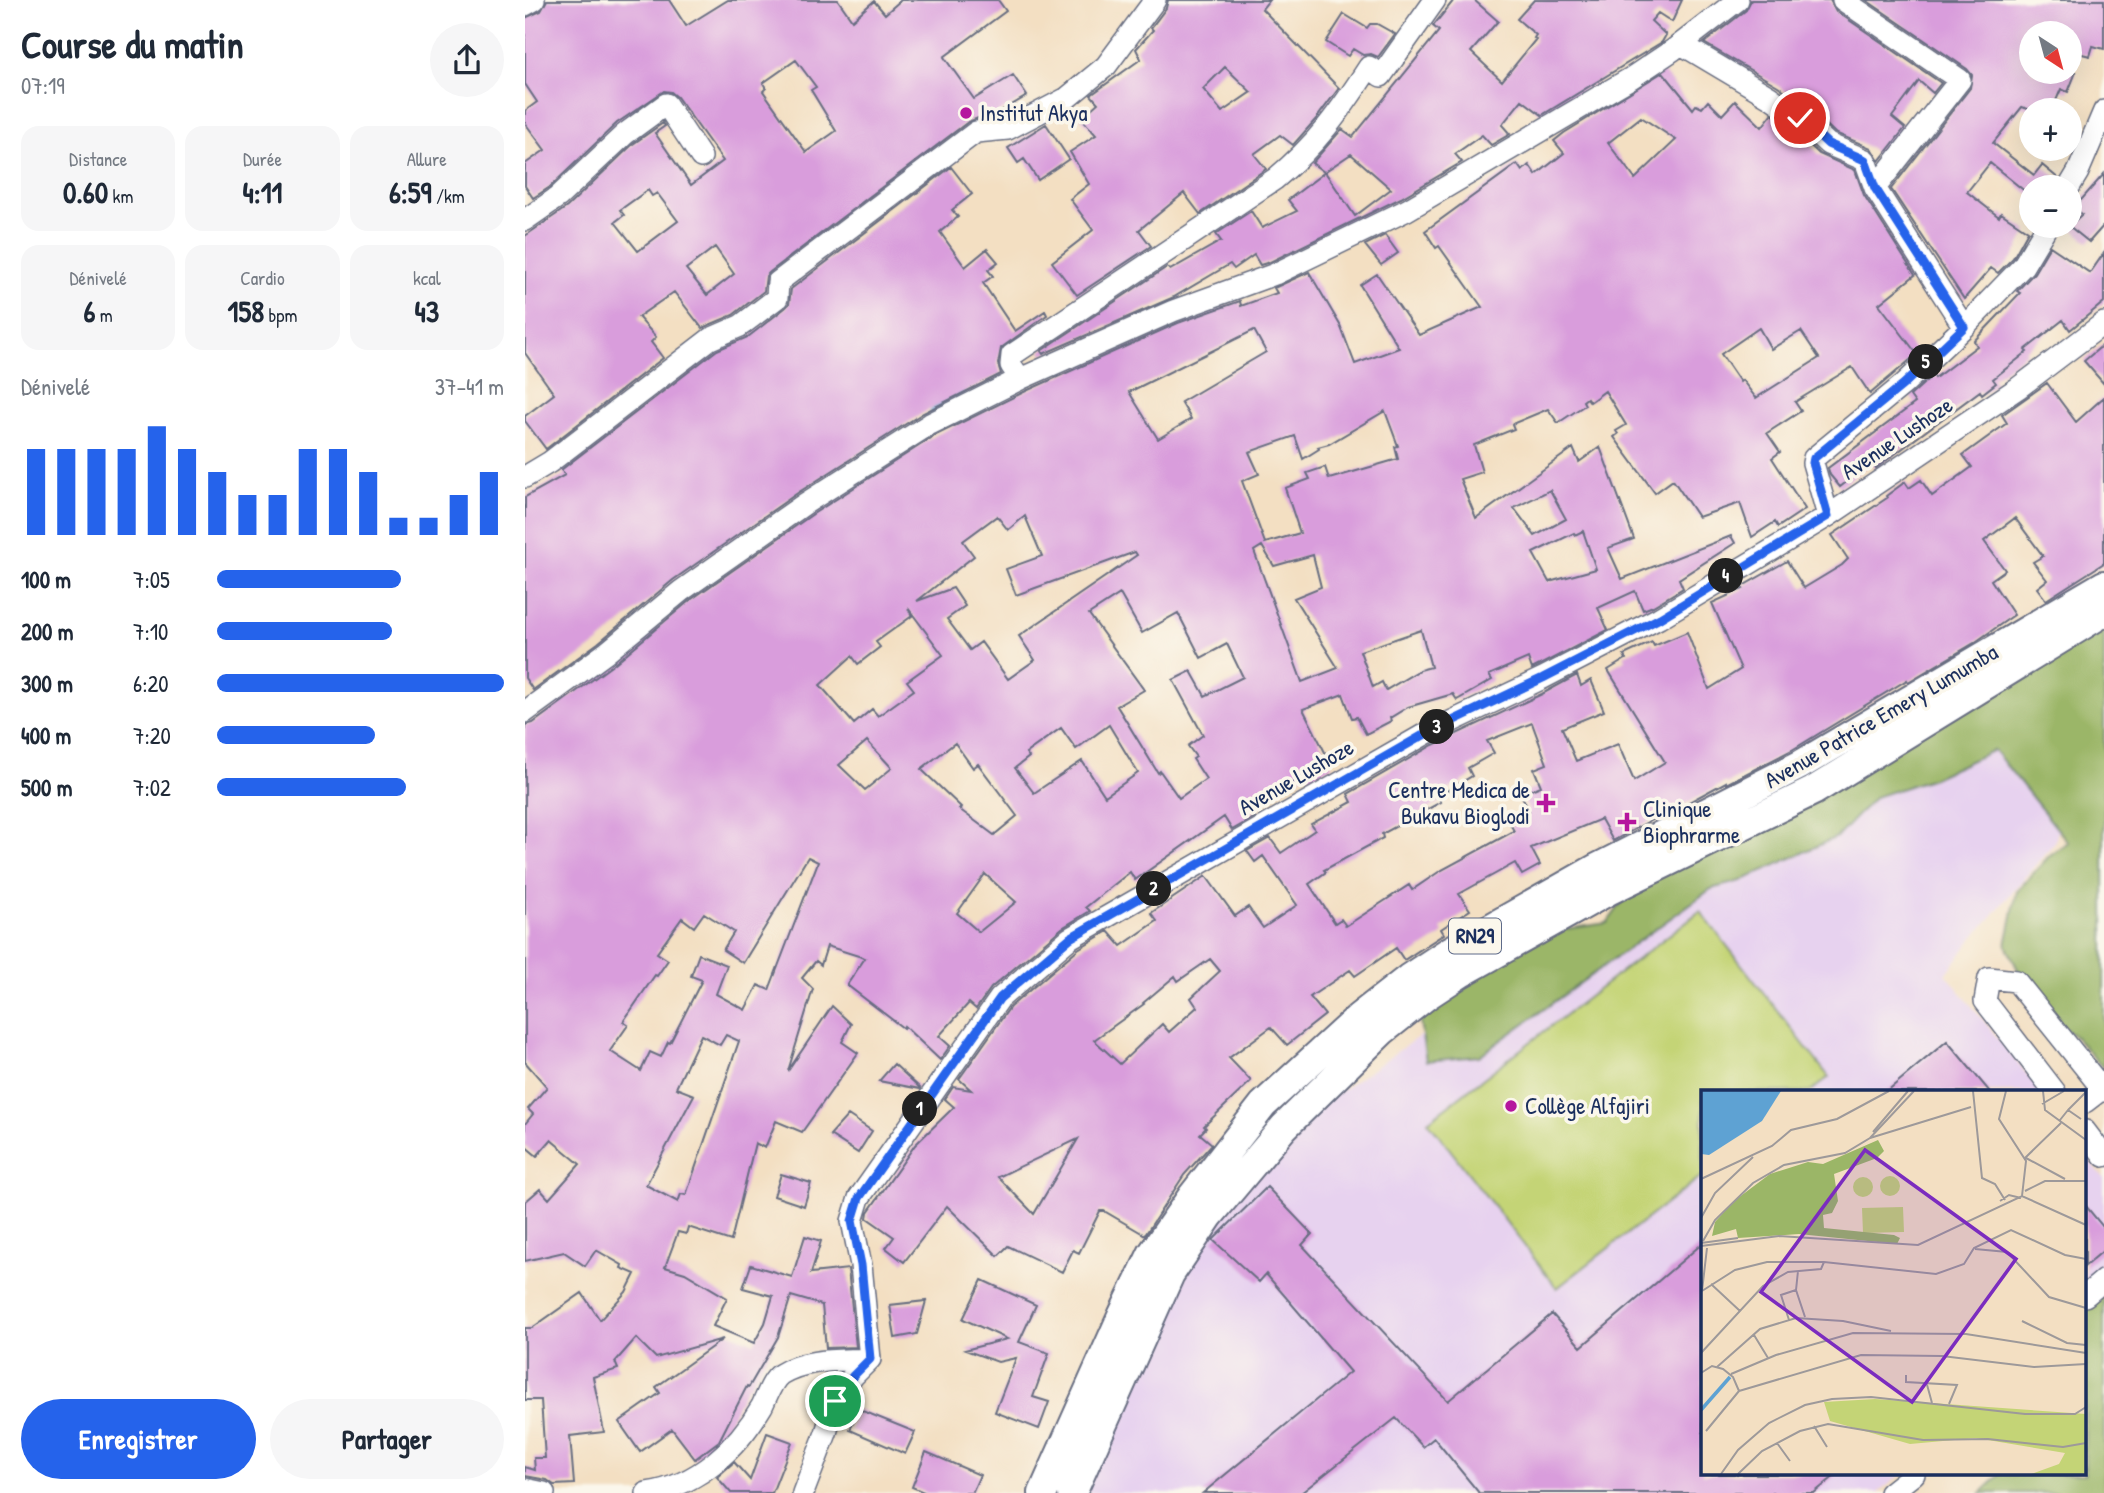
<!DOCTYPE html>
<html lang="fr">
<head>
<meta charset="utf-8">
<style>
	:root { --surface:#fff; --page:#f6f6f7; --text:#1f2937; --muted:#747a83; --accent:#2563eb }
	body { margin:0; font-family:"Patrick Hand",sans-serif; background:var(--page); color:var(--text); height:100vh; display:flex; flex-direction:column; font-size:26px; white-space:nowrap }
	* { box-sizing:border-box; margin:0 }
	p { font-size:23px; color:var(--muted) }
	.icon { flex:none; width:38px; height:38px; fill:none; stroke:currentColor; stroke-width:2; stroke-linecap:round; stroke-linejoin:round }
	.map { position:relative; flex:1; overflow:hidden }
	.details { display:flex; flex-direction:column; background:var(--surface); width:525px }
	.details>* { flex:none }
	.needle { width:46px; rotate:144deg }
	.controls { position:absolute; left:1494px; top:21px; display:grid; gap:14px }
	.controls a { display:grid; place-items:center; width:63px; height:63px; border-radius:50%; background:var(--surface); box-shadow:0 7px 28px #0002; font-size:35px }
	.pin { position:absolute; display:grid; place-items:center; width:60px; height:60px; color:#fff; margin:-30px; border:4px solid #fff; border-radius:50%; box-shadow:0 2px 7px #0007 }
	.km { position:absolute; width:35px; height:35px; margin:-18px; border-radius:50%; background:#222; color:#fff; font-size:19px; line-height:35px; text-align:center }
	.round { display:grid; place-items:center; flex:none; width:74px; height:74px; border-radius:37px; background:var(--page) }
	.summary { display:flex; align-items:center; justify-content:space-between; height:119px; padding:0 21px }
	h1 { font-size:38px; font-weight:700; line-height:52px }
	.figures { display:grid; grid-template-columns:repeat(3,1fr); gap:10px; height:119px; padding:7px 21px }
	.figures div { display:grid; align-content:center; border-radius:18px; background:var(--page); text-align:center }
	.figures b { font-size:30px; font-weight:700 }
	.figures small { font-size:19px; font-weight:400 }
	.figures p { font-size:19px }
	.chart { height:196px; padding:14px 21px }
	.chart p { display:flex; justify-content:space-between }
	.chart svg { width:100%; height:126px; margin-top:7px; stroke:var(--accent); stroke-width:6 }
	.cta { display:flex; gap:14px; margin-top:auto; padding:14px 21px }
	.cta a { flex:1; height:80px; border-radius:42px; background:var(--accent); color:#fff; font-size:28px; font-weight:700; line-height:80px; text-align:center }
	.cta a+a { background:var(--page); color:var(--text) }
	ul { padding:0 21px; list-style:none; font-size:23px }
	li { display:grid; grid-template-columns:112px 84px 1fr; align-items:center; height:52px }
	li i { height:18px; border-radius:9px; background:var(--accent) }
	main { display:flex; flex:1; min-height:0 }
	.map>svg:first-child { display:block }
	.built { fill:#e7d2ef }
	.green { fill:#c4d476; stroke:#70826a; stroke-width:2 }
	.forest { fill:#9bb667; stroke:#5b7262; stroke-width:2 }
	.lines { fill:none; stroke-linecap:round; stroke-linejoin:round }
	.stream { stroke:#5ea2d3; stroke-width:6 }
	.building { fill:#d99ddc; fill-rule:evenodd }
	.minor-casing { stroke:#676d81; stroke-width:24 }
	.major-casing { stroke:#676d81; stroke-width:32 }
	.minor { stroke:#fff; stroke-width:21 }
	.major { stroke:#fff; stroke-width:28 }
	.route-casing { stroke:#fff; stroke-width:14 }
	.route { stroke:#2563eb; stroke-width:9 }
	.poi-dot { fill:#b5179e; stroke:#fbf7ec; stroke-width:2.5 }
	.labels { text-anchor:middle; stroke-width:7; stroke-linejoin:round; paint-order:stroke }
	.shield { fill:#fbf7ec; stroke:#5e6b89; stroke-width:2 }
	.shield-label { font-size:21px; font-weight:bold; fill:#1b2f5e }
	.poi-label { font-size:23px; fill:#1b2f5e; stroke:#fbf7ec; text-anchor:start }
	.street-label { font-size:23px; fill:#1b2f5e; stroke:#fbf7ec }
	.inset-river { fill:none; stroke:#5ea2d3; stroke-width:3.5 }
	.inset-road { fill:none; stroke:#9d999a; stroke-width:2 }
	.view { fill:#7b2cbf; fill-opacity:0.15; stroke:#7b2cbf; stroke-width:3.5 }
	.inset-edge { fill:none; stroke:#1b2f5e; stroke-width:3.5 }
</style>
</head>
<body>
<main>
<section class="details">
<div class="summary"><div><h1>Course du matin</h1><p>07:19</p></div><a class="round"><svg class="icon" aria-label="share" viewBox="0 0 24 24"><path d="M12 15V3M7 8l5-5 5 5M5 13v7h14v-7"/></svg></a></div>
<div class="figures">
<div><p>Distance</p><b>0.60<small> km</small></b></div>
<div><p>Durée</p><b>4:11</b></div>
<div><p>Allure</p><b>6:59<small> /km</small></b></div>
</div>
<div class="figures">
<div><p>Dénivelé</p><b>6<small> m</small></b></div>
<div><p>Cardio</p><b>158<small> bpm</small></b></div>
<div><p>kcal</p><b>43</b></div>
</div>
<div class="chart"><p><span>Dénivelé</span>37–41 m</p>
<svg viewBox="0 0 160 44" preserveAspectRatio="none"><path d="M5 44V14M15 44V14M25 44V14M35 44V14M45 44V6M55 44V14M65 44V22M75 44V30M85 44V30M95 44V14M105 44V14M115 44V22M125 44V38M135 44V38M145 44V30M155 44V22"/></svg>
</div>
<ul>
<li><b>100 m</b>7:05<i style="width:64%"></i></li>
<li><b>200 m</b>7:10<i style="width:61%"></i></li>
<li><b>300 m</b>6:20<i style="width:100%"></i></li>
<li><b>400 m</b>7:20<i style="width:55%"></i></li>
<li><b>500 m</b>7:02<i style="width:66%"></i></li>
</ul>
<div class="cta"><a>Enregistrer</a><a>Partager</a></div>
</section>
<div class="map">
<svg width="1579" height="1493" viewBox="0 0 1579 1493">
	<rect width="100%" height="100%" fill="#fbf7ec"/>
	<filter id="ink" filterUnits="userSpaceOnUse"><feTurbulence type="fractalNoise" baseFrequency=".0143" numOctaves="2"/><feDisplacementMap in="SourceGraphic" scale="14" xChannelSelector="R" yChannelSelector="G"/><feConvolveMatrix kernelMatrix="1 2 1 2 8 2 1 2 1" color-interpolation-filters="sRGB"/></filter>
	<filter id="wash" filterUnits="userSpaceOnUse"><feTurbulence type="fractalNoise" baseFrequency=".00686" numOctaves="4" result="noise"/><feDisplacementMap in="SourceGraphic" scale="28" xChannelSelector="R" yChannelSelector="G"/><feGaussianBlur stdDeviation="1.57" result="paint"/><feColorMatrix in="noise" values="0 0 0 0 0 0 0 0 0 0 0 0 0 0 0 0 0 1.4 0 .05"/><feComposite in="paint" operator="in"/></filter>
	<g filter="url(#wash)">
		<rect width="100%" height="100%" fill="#f3dfc2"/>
		<path class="built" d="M1463 717 1536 820 1530 842 1445 942 1421 974 1516 1092H1178V1474H1377L1353 1493H559L680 1235 774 1120 926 1014Z
			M1560 1155 1579 1178V1269L1560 1286Z"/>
		<path class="green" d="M1175 911 1304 1077 1285 1092H1178V1175L1032 1288 903 1121Z"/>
		<path class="forest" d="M1579 610V1069L1549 1036 1509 1003 1481 945 1492 891 1525 855 1543 842 1469 750 1408 778 1350 797 1312 837 1216 881 1186 889 954 1056 901 1061 892 1003 1006 934 1082 923 1118 873Z
			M1579 1280V1493H1456L1476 1474H1560V1302Z"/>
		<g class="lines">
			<path class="stream" d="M408 412 437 393"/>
		</g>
		<g id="blocks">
			<path class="building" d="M22 0H144L161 26 203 0H313L327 20 349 1 360 14 376 0H473L481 11 419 57 449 99 488 75 502 96 464 118 461 115 443 122 245 272 241 276 239 291 208 315 177 328 149 292 113 317 131 337 126 342 138 358 21 449 0 421V416L29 394 0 353V236L42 207 108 144 138 123 140 126 130 133 166 185 198 161 152 97 146 92 139 91 92 123 25 187 8 198 0 186V164L20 150 0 123V111L12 102 0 84V18L16 11ZM271 60 291 87 286 90 311 131 281 152 238 91 241 88 238 83ZM123 190 127 196 132 193 153 221 113 251 90 222 99 215 95 210ZM190 247 209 274 182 295 161 269Z
				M643 0H744L737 9 814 88 791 119 768 145 755 135 729 154 741 169 675 214 659 193 614 230 626 246 552 295 527 262 568 230 545 199 564 184 545 152 571 135 556 118 573 103 566 95 616 59 611 49 628 30 626 28 641 8ZM700 67 726 92 697 112 678 89Z
				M929 0H949L973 21 946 52 977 81 1011 39 1009 38 1011 35 992 19 1009 0H1157L1147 22 1133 13 1126 21 1141 35 1137 42 1017 115 997 100 977 125 985 134 966 145 957 135 930 154 937 162 876 198 745 262 735 265 729 255 709 269 705 264 649 297 518 354 516 351 642 267 645 270 696 241 691 234 726 211 737 228 772 211 763 200 800 172 830 216 866 189 826 154 799 172 787 163 817 129 828 137 914 31 908 26Z
				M1226 0H1305L1311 11 1416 83 1408 93 1394 81 1367 117 1380 128 1354 161 1346 148 1310 133 1283 107 1253 86 1179 43 1221 10Z
				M1341 0H1579V49L1568 46 1565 56 1545 51V33H1507V72H1551L1543 92 1536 89 1527 110H1506L1497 107 1468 143 1509 175 1517 165 1534 179 1531 187H1507V197L1465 163 1442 192 1474 217 1476 213 1503 231 1488 258 1473 273 1466 268 1439 299 1366 189 1445 88 1447 75 1442 69Z
				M819 14 842 28 845 24H852L870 34 853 57 846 54 838 55 828 49 823 56 801 42Z
				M1138 72 1168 109 1171 105 1177 108 1183 101 1197 115 1210 101 1237 127 1247 114 1267 128 1294 154 1330 170 1339 195 1390 275 1354 304 1392 354 1345 394 1327 367 1270 402 1276 411 1242 433 1255 452 1247 458 1280 509 1253 527 1250 522 1227 537 1215 503 1173 517 1148 480 1130 493 1089 437 1093 434 1091 431 1101 425 1080 391 1065 402 1062 398 1058 401 1060 405 1033 423 1023 409 987 424 989 429 949 445 957 472 935 479 951 518 1048 448 1054 462 1075 447 1109 539 1083 548 1097 579 1206 536 1210 543 1154 579 1158 588 1128 606 1118 610 1110 591 1073 608 1083 630 1007 669 1003 658 964 675 967 680 932 700 928 694 883 707 865 718 866 721 841 734 832 717 827 718 818 694 778 709 807 766 785 777 782 772 726 812 730 817 707 830 699 817 610 880 605 872 561 907 565 911 537 928 466 988 451 1009 444 1003 414 1036 425 1046 415 1060 379 1026 378 1028 322 985 340 958 302 946 296 965 291 961 277 978 288 989 263 1071 307 1006 326 1024 317 1042 333 1053 277 1132 251 1121 240 1148 230 1143 206 1241 163 1227 161 1234 153 1232 140 1267 160 1273 202 1298 188 1326 229 1343 240 1323 248 1296 218 1288 226 1265 267 1277 280 1236 296 1241 286 1273 323 1269 331 1347 301 1348 297 1305 266 1296 253 1337 224 1387 222 1386 194 1441 170 1459 147 1429 115 1452 94 1422 135 1393 131 1387 198 1339 131 1358 111 1338 90 1362 93 1369 68 1377 79 1432 45 1436 49 1484 29 1485 22 1480 0 1476V1467L10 1470 9 1458H20L16 1400H0V1328H7L57 1293 75 1320 101 1292 110 1274 96 1268 97 1265 71 1250 60 1266 39 1252 0 1261V1202L15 1189 24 1199 55 1164 26 1140 12 1156 0 1146V1124L8 1114 3 1109 22 1087 0 1062V725L8 723 89 664 164 601 288 514 411 435 501 391 653 323 715 301 716 306 752 293 749 288 784 272 815 325 830 364 874 348 835 285 852 274 894 335 957 307 914 246 911 248 900 231 992 164 997 171 1004 165 1011 175 1039 153 1029 141 1039 133ZM1116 117 1151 140 1110 179 1083 143ZM1234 328 1246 349 1276 331 1294 358 1231 398 1217 380 1215 382 1196 354ZM729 330 741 352 656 402 666 419 633 439 604 392ZM860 411 873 446 870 447 873 459 804 479 800 467 782 473 785 479 760 488 775 533 740 543 717 481 734 474 724 452 770 436 778 459 794 449 793 447 804 444ZM1025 490 1041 519 1010 536 989 508ZM472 516 483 530 500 516 517 556 481 569 491 595 610 552 612 555 494 636 510 660 483 679 456 642 445 650 422 619 440 606 428 588 392 601 449 556 438 541ZM1058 531 1071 569 1024 582 1008 553 1049 533 1050 535ZM737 546 749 566 788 555 796 587 769 598 813 668 777 682 729 551ZM595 594 617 633 653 613 676 658 702 644 718 677 680 696 666 671 648 680 678 735 663 746 671 757 668 759 681 779 654 798 635 771 633 773 592 706 619 690 564 614ZM383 608 418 655 382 681 389 690 353 716 347 709 329 724 295 685 327 656 333 664 355 647 351 642 387 616ZM896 630 906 667 895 670 861 690 857 682 848 687 835 651ZM584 725 613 773 580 796 557 761 509 793 490 768 504 757 501 753 536 728 551 749ZM342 741 367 768 340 790 314 765ZM430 743 448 768 453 764 492 816 469 835 434 809 436 807 396 769ZM283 857 293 862 244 990 233 985 220 1010 191 994 202 965 174 954 166 976 177 980 145 1043 143 1042 136 1057 125 1052 116 1071 85 1051 103 1025 98 1022 130 975 132 976 143 960 132 953 157 918 169 927 179 913 209 932 198 950 218 963ZM460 874 491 902 454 932 432 913ZM176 1035 195 1045 201 1035 214 1041 161 1195 156 1194 153 1202 121 1185 169 1095 151 1088Z
				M521 124 544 159 513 180 499 159 493 163 483 148Z
				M426 167 447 194 427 210 433 217 415 232 440 267 462 249 473 262 463 270 468 276 458 283 490 331 520 311 522 315 476 348 473 364 476 374 398 413 274 492 148 580 73 643 8 690 0 678V497L40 475 36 470 192 350 223 337 260 308 264 304 266 289Z
				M1579 174V225L1564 242 1544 226 1557 214 1549 208Z
				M860 235 873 253 856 265 840 245Z
				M1525 246 1565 273 1579 253V302L1545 330 1538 320 1500 350 1502 352 1468 379 1471 383 1457 394 1455 391 1351 468 1347 462 1315 487 1305 475 1303 468 1390 403 1385 396 1408 375 1410 378 1452 346 1449 341 1495 293 1492 291 1509 273Z
				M1579 344V384L1559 361Z
				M1522 383 1551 422 1579 397V563L1521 600 1512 588 1522 580 1508 562 1518 556 1490 518 1459 541 1480 570 1466 580 1489 615 1449 643 1383 682 1382 680 1267 750 1201 784V782L1155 807 1154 805 1088 841 1076 819 1006 848 1015 865 997 875 990 863 934 894 945 910 916 929 919 934 879 960 871 948 830 976 825 970 785 997 800 1015 762 1045 746 1027 704 1058 726 1081 679 1126 681 1128 675 1134 687 1144 659 1175 620 1235 579 1211H575L554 1253 548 1250 537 1272 483 1246 473 1256 422 1206 379 1262 361 1248 369 1237 342 1218 343 1212 390 1145 429 1107 420 1099 428 1087 446 1090 434 1079 485 1007 553 949 583 931 596 946 632 921 626 913 681 876 710 916 723 907 738 928 772 905 738 856 730 862 722 851 745 838 756 853 790 830 786 824 827 802 823 794 908 745 1017 694 1052 675 1056 686 1066 680 1079 711 1037 728 1051 761 1093 744 1109 781 1140 762 1083 670 1101 659 1099 655 1127 642 1129 646 1162 632 1184 689 1216 669 1187 603 1218 589 1216 587 1262 561 1279 588 1317 565 1323 559 1307 535 1362 498 1361 496 1380 482 1384 488 1396 480 1407 496 1447 467 1438 455 1482 423 1477 415ZM1007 723 1022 764 1009 769 1016 786 996 794 1004 811 984 822 989 831 915 871 887 890 884 885 821 926 816 919 810 923 784 884 801 872 799 870 858 838 857 834 916 802 913 796 947 776 943 768 969 753 962 741ZM685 959 695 971 666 998 672 1007 644 1032 637 1024 595 1064 569 1040 619 1004 618 1003 650 976 653 981ZM553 1139 509 1214 473 1177Z
				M1422 1041 1465 1092H1361Z
				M369 1064 395 1088V1089L354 1081Z
				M323 1115 347 1131 333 1153 305 1135Z
				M256 1174 286 1183 279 1206 249 1196Z
				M742 1187 787 1234 777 1245 923 1401 1027 1314 1056 1347 1178 1243V1474H1312L1289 1493H954L909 1438 898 1447 871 1418 776 1493H678L825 1372 741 1274 734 1282 688 1240Z
				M1560 1205 1579 1228V1250L1560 1266Z
				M457 1280 511 1305 494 1342 524 1353 508 1397 524 1402 514 1429 470 1412 491 1358 473 1362 440 1350 482 1339 438 1319Z
				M401 1301 392 1334 370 1338 365 1305Z
				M333 1409 390 1432 380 1454 325 1430Z
				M242 1433 267 1442 247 1493H206L192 1477 209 1462 225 1480Z
				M401 1452 455 1475 447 1493H401L387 1487Z"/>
		</g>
	</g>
	<g filter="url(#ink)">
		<use href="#blocks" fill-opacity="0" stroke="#676d81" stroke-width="2"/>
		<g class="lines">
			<g class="minor-casing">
				<path id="minor" d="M1318 0 1435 80 1350 188 1439 327
					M0 5 9 0
					M1156 44 1245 97 1275 118 1303 144 1340 160 1350 188
					M1544 187 1553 172 1579 111
					M0 220 33 197 100 134 141 104 176 157
					M495 379 648 311 750 274 882 210 1106 78 1148 50 1213 0
					M0 477 25 462 185 339 215 326 252 298 253 282 451 132 483 129 542 98 581 66 630 0
					M1303 516 1288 463 1289 458 1379 384 1439 327 1498 266 1522 226
					M0 712 81 653 156 591 281 503 405 424 495 379 486 365 487 355 750 179C792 144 814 113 844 67L856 76 910 0
					M1530 1092 1460 1001 1464 978 1491 981 1579 1091
					M1560 1102 1577 1089
					M1560 1131 1579 1156
					M1560 1296 1579 1280
					M0 1489 19 1493
					M122 1493C172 1486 212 1449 237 1406 242 1396 247 1380 256 1374 283 1358 314 1361 345 1359
					M278 1493 301 1433 310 1401 328 1376 345 1359 336 1265 327 1221 334 1198 475 998 545 938 902 733 1018 678 1134 618 1303 516 1493 388 1579 323
					M1365 1493 1389 1474"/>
			</g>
			<g class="major-casing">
				<path id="major" d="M518 1493 598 1314 627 1254 668 1195 738 1105 834 1017 884 978 925 951 1072 868 1275 765 1579 585
					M547 1493 645 1274 684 1216 759 1127 857 1031 901 996 936 973 1083 891 1288 791 1579 612"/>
			</g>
			<use href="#minor" class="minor"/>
			<use href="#major" class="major"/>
		</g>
	</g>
	<g class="lines" filter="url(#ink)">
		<g class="route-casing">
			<path id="route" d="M310 1401 328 1376 345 1359 336 1265 327 1221 334 1198 475 998 545 938 902 733 1018 678 1135 618 1303 516 1288 463 1289 458 1379 384 1439 327 1350 188 1340 160 1303 144 1275 118"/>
		</g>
		<use href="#route" class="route"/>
	</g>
	<g class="poi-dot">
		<circle cx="441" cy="113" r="7"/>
		<path d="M1017.5 792.5h7v7h7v7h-7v7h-7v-7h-7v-7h7z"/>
		<path d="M1098.5 811.5h7v7h7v7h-7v7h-7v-7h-7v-7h7z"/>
		<circle cx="986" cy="1106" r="7"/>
	</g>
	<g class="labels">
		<rect class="shield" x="924" y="918.5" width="52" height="35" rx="5"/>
		<g class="shield-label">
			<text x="950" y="943">RN29</text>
		</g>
		<g class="poi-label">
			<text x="455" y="121">Institut Akya</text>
			<text x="1005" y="798" text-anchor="end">Centre Medica de<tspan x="1005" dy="26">Bukavu Bioglodi</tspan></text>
			<text x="1118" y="817">Clinique<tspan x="1118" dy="26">Biophrarme</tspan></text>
			<text x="1000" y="1114">Collège Alfajiri</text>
		</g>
		<g class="street-label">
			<text transform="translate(1372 438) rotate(-34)" y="8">Avenue Lushoze</text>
			<text transform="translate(1356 716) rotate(-30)" y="8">Avenue Patrice Emery Lumumba</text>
			<text transform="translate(771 777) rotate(-30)" y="8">Avenue Lushoze</text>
		</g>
	</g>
	<g transform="translate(1176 1090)">
		<rect width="385" height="385" fill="#f3dfc2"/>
		<path d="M179 96a10 10 0 1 1 20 0a10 10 0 1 1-20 0ZM152 97a10 10 0 1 1 20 0a10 10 0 1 1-20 0ZM202 117 203 142 162 143 161 118ZM174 309 385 324V384H330L358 374 364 363 275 348 209 354 129 331 123 312Z" fill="#c4d476"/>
		<path d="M177 50 183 61 176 68 133 84 137 111 131 123 122 125 123 138 193 145 199 148 196 154 98 144 37 148 35 139 11 146 14 132 33 111 69 84 107 72 122 74Z" fill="#9bb667"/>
		<path d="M0 1H80L61 31 8 65 0 64Z" fill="#5ea2d3"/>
		<path class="inset-river" d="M0 320 29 287"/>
		<path class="inset-road" d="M272 1 281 88 294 94 304 110M305 1 298 29 325 71 321 106M342 1 344 20 385 50M341 14 363 1M367 20 385 2M359 30 367 20 380 29M172 42 207 1M169 48 270 17M324 68 360 33M325 68 364 89M0 89 71 56 90 40 136 29 188 1M324 101 344 91H385M299 111 308 105 320 108M0 128 14 103 52 67M2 151 14 130 52 93 83 75 144 63 169 48 213 1M0 153 37 148M0 156 78 146 217 155 321 106 385 135M274 159 306 162 348 207 385 218M10 194 39 221M95 200 104 227M1 201 34 180 66 172H123L235 184 263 174 273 158 310 140 364 165 385 169M1 201 6 158M88 230 80 205 95 200 97 181M321 231 366 253 385 255M53 245 67 268M0 263 62 196 87 182 120 179 123 172M16 277 59 239 95 228 142 231 190 241M0 283 11 276 22 279 32 287 38 301M30 284 75 265 152 243 265 244 385 263M205 285V292L256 295 248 314M225 291 231 313M38 301 160 265 241 266 333 277 385 274M113 336 126 357M5 341 38 301M76 353 89 371M20 384 37 360 68 333 104 315 131 309 170 307 324 324H374L385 317M37 384 61 361 99 341 127 334 222 350 287 349 362 357 385 353"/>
		<path class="view" d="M164 60 315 169 211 312 60 202Z"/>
		<rect width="385" height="385" class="inset-edge"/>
	</g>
</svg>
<div class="controls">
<a><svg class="needle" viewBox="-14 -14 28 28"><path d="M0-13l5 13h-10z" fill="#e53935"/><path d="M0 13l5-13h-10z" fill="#747a83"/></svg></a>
<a>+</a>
<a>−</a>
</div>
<div class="pin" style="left:310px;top:1401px;background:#1e9e55"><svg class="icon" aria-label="arrive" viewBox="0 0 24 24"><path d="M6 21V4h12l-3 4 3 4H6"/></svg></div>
<div class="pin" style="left:1275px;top:118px;background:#d93025"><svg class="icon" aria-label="check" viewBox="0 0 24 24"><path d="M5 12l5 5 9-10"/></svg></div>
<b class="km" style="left:395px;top:1109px">1</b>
<b class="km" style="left:629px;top:889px">2</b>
<b class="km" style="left:912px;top:727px">3</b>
<b class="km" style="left:1201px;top:576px">4</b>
<b class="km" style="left:1401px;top:362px">5</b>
</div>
</main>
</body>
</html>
